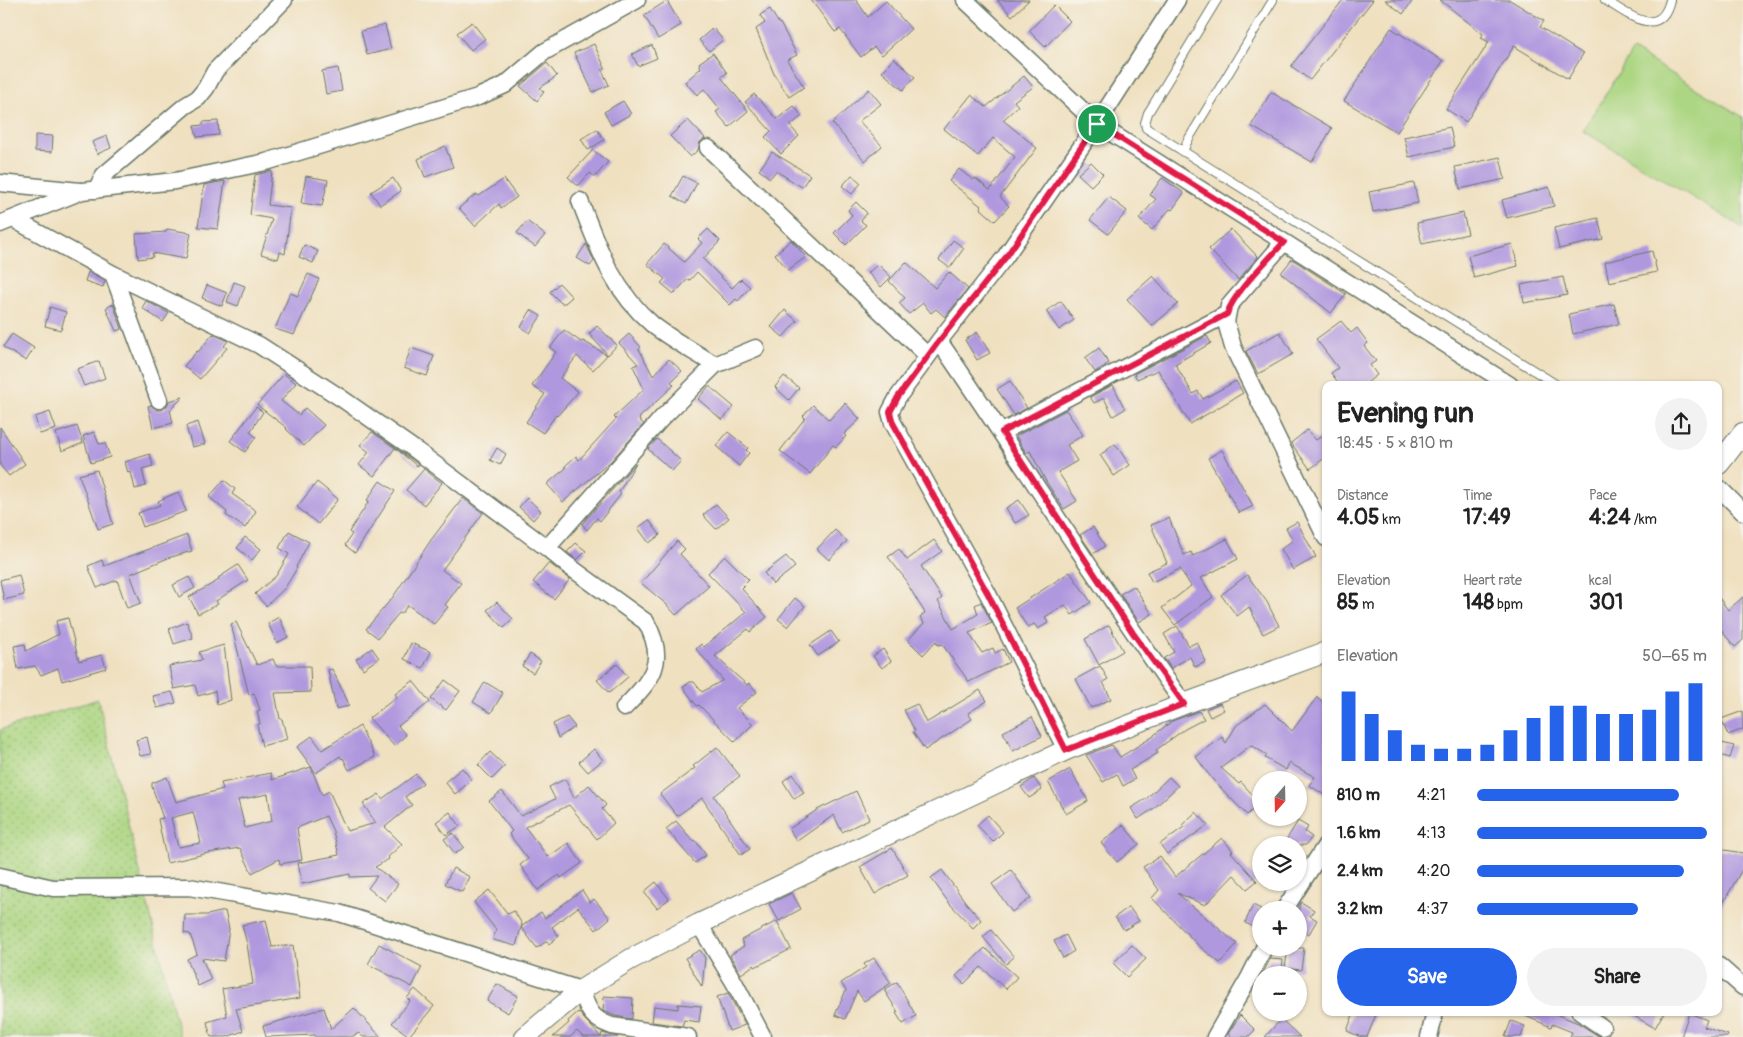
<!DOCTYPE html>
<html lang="en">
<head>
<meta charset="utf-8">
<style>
	:root { --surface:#fff; --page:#f2f2f2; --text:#222; --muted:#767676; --accent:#2563eb }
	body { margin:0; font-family:Pangolin,sans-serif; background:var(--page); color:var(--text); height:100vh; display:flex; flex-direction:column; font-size:19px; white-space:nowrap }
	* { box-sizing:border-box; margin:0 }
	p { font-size:16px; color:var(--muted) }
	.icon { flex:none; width:28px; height:28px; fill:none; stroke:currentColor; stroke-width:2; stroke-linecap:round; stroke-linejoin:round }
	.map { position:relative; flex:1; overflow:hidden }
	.details { position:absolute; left:1322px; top:381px; width:400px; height:635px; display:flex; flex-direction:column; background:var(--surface); border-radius:10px; box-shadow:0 1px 4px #0004 }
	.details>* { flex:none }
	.needle { width:32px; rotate:200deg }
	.fabs { position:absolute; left:1252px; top:771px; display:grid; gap:10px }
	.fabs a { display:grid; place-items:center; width:55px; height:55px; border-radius:50%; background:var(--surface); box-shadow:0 1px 4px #0004; font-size:25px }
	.pin { position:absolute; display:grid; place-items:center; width:42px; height:42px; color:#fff; margin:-21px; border:2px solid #fff; border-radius:50%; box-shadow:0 1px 5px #0007 }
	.round { display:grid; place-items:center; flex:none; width:52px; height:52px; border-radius:26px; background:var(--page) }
	.overview { display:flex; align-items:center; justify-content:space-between; height:85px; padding:0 15px }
	h1 { font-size:28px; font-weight:800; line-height:38px }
	.figures { display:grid; grid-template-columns:repeat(3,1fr); gap:8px; height:85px; padding:5px 15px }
	.figures div { display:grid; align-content:center }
	.figures b { font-size:21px; font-weight:800 }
	.figures small { font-size:14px; font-weight:400 }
	.figures p { font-size:14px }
	.chart { height:140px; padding:10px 15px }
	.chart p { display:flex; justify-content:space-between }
	.chart svg { width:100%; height:90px; margin-top:5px; stroke:var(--accent); stroke-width:6 }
	.primary-button { display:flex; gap:10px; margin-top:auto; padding:10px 15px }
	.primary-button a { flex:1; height:58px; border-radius:30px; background:var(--accent); color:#fff; font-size:20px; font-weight:800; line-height:58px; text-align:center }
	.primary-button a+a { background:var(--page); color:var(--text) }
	ul { padding:0 15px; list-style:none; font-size:16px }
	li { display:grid; grid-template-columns:80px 60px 1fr; align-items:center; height:38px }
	li i { height:12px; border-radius:6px; background:var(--accent) }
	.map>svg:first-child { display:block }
	.grass { fill:url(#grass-dots); stroke:#668a5b }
	.garden { fill:#acd682; stroke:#668a5b }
	.building { fill:#b098df; fill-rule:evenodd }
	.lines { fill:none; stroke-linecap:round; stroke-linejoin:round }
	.service-casing { stroke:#687665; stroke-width:10 }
	.minor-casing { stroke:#687665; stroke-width:19 }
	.tertiary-casing { stroke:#687665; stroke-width:22 }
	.service { stroke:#fff; stroke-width:8 }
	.minor { stroke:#fff; stroke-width:16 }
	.tertiary { stroke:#fff; stroke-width:20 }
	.route-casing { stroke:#fff; stroke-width:10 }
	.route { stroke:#e11d48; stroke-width:6 }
</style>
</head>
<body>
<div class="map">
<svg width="1743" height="1037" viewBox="0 0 1743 1037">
	<defs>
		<pattern id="grass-dots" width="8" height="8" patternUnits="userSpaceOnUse" patternTransform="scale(1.25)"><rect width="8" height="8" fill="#acd682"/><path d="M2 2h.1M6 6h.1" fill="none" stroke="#8baf6b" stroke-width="1.8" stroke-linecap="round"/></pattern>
	</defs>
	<rect width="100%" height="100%" fill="#f7f3e8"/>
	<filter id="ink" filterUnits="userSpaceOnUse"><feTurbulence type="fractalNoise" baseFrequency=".02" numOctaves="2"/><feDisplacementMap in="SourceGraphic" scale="10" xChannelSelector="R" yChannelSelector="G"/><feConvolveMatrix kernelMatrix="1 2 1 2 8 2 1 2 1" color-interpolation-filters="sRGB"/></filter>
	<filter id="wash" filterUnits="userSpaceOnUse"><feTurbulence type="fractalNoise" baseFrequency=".0096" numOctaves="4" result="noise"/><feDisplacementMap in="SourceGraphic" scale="20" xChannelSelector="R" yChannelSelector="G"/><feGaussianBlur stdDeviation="1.12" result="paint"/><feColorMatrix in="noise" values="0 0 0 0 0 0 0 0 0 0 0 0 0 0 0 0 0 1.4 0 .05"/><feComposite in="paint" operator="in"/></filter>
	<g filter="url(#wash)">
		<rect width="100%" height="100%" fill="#efe0c0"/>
		<path class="grass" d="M98 699 180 1037H0V730Z"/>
		<path class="garden" d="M1633 50 1743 117V228L1583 131Z"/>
		<g id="blocks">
			<path class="building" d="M811 0H856L868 17 886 1 911 29 882 55 874 47 861 57 840 29 835 32Z
				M997 0H1029L1012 16Z
				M1343 0H1373L1310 80 1291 66Z
				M1385 0H1413L1403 14Z
				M1440 0H1510L1544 21 1540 27 1583 54 1568 79 1514 46 1466 122 1446 109 1489 42 1481 38 1483 34Z
				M667 1 681 25 658 39 644 15Z
				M1054 5 1070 21 1045 47 1029 31Z
				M770 9 779 24 780 23 797 55 787 60 804 87 789 97 774 74 756 29 765 23 760 15Z
				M472 22 485 39 471 50 457 33Z
				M385 25 391 49 367 55 361 31Z
				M713 28 723 40 709 51 699 40Z
				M1391 28 1443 61 1397 132 1344 101Z
				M594 44 605 68 602 70 609 85 593 92 574 53Z
				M652 45 657 58 638 66 632 54Z
				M713 53 727 73 721 77 748 111 729 127 716 112 720 109 704 89 697 95 685 82 701 68 699 63Z
				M894 58 915 77 903 90 882 72Z
				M547 63 557 76 540 88 544 92 537 101 520 86Z
				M338 68 342 91 326 94 322 71Z
				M1024 76 1033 87 1014 101 1018 106 1003 120 1037 148 1000 197 1009 206 995 221 980 208 981 206 949 181 959 169 973 180 975 178 990 190 1015 157 993 138 978 156 944 129 971 95 986 107Z
				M869 89 881 104 859 121 882 146 865 161 832 123Z
				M1271 92 1332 128 1312 162 1251 126Z
				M754 94 777 119 794 106 802 116 790 126 799 136 781 154 765 137 771 131 745 102Z
				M623 101 631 114 611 125 604 112Z
				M688 120 705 138 700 142 698 150 690 157 670 136Z
				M218 121 219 135 197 137 194 126 203 125V122Z
				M1450 127 1454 147 1409 157 1404 137Z
				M597 129 604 140 588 150 581 139Z
				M35 135 53 136 52 152 35 151Z
				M107 136 111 148 97 154 92 142Z
				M445 146 453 167 425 177 418 159Z
				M593 150 608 162 595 177 590 173 578 186 568 177Z
				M772 152 810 175 802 187 776 171 770 178 759 170Z
				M1500 157 1505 179 1460 189 1455 167Z
				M1091 162 1103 174 1091 186 1078 174Z
				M272 171 268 205 291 208 285 254 280 252 278 259 261 254 272 219 250 215 255 175Z
				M852 175 861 183 852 194 842 186Z
				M306 176 328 180 322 206 301 203Z
				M683 176 697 183 686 204 672 196Z
				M393 178 401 191 380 205 371 192Z
				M1162 178 1184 193 1172 210 1170 209 1152 230 1139 219 1156 199 1150 195Z
				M504 179 517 197 501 208 499 204 475 226 459 208 476 194 479 196Z
				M225 181 218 229 198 227 204 185Z
				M1414 183 1418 203 1373 212 1369 192Z
				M1549 187 1554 206 1507 218 1502 200Z
				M1109 197 1127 211 1108 234 1090 220Z
				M856 202 867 213 861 221 866 225 846 245 834 233 852 215 848 210Z
				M1463 213 1468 234 1422 244 1417 223Z
				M1598 218 1603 239 1559 249 1554 228Z
				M527 221 545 235 535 247 517 233Z
				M167 229 191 233 186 259 152 253 153 257 138 259 136 234 166 232Z
				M708 229 720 241 703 259 732 288 741 279 750 287 738 301 736 299 730 305 697 272 690 280 688 279 674 294 661 283 665 279 647 264 664 244 684 262 702 243 698 239Z
				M1231 229 1258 257 1238 280 1209 249Z
				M791 240 806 257 788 270 775 254Z
				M953 240 964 248 950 268 939 260Z
				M586 244 594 261 590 266 577 258Z
				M1512 244 1518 266 1474 278 1468 256Z
				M304 245 318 251 313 263 299 257Z
				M1652 251 1657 272 1609 282 1605 262Z
				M1292 259 1346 294 1331 313 1281 273Z
				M906 262 935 288 949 272 968 289 945 317 936 309 931 313 923 303 909 314 899 303 905 298 889 281Z
				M878 264 891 277 881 287 868 273Z
				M88 272 105 281 103 287 85 281Z
				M308 274 319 279 294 335 275 329 290 293 298 296Z
				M1153 276 1178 304 1152 326 1127 299Z
				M1563 277 1567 295 1524 303 1521 285Z
				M234 282 245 286 238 306 227 302Z
				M559 283 572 297 565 303H561L550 292Z
				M207 285 227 293 222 306 202 298Z
				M146 301 169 313 163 322 142 308Z
				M1061 301 1074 320 1059 330 1046 311Z
				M113 304 122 329 116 331 106 308Z
				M1614 304 1619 324 1573 334 1569 314Z
				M50 307 66 312 61 330 45 326Z
				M531 310 541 316 530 333 521 327Z
				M785 310 797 321 783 337 771 327Z
				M1341 321 1351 333 1357 328 1368 343 1364 346 1376 361 1370 365 1377 375 1364 385H1340L1331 373 1338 368 1316 339Z
				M597 326 617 345 608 355 589 334Z
				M564 330 581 342 583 341 607 355 593 370 577 356 560 378 578 392 557 416 556 415 543 433 526 422 545 394 532 386 556 352 550 348Z
				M977 332 990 353 977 360 965 340Z
				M1280 332 1293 354 1258 374 1246 351Z
				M12 334 34 348 26 361 3 347Z
				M213 334 228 341 224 346 227 348 200 379 184 366 197 351 198 352Z
				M629 334 641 347 639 349 653 376 669 359 682 371 671 382 674 385 640 417 639 420 644 424 611 461 563 502 547 484 566 468 565 466 576 456 579 460 616 419 614 417 644 389 633 366 638 364 619 343Z
				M1207 336 1211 343 1175 364 1193 394 1198 391 1203 399 1236 381 1243 393 1190 424 1158 370 1137 379 1134 374Z
				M411 348 434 356 427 376 404 368Z
				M1099 348 1109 363 1095 372 1085 358Z
				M99 361 105 378 84 386 77 369Z
				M284 374 296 383 281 401 299 415 305 408 324 425 304 446 286 429 287 428 257 405Z
				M784 376 799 388 789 400 775 387Z
				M1010 381 1027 408 1014 415 997 389Z
				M1113 385 1125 409 1113 416 1104 398 1094 403 1090 397Z
				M709 386 734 407 722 420 698 399Z
				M183 397 170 410 173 423 153 428 148 406 151 405 157 410H162L167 406 169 401Z
				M845 403 860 419 844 434 846 436 836 447 833 445 810 474 780 451 805 418 803 416 813 405 829 420Z
				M256 407 263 412 250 432 256 437 245 452 230 441Z
				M1066 410 1083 435 1067 445 1077 461 1058 472 1077 501 1064 509 1047 483 1030 451 1026 453 1016 436Z
				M50 412 56 429 40 434 35 417Z
				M198 422 205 444 192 447 186 426Z
				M77 426 83 443 62 451 56 433Z
				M0 427 25 464 9 476 0 465Z
				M1307 430 1316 440 1326 433V457L1310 469 1291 443Z
				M94 432 99 444 105 443 110 457 91 463 83 436Z
				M372 432 411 459 419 465 417 466 395 448 374 476 359 465 369 452 360 445Z
				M728 432 748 448 746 450 749 453 739 466 716 446Z
				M657 439 681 461 672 471 648 449Z
				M1115 444 1130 465 1114 476 1100 455Z
				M497 448 506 454 500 465 490 460Z
				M1222 450 1253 506 1239 513 1208 458Z
				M150 454 153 466 142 469 146 486 135 489 131 472 128 473 125 462Z
				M636 463 619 492 621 494 600 521 597 518 587 530 582 524Z
				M424 469 442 483 424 505 406 490Z
				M97 470 113 524 98 529 79 475Z
				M224 480 235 489 232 494 256 511 245 528 226 515 227 512 209 497Z
				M380 481 395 491 355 553 345 545 352 534 349 532 369 501 367 500Z
				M317 482 338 499 318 524 297 507Z
				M178 492 186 511 143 527 138 513 160 505 158 501Z
				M463 498 483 513 442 570 461 583 445 605 448 607 434 624 408 605 401 614 399 613 378 638 366 629 393 597 431 540Z
				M527 498 541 511 533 520 519 507Z
				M1019 500 1029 515 1015 523 1006 508Z
				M716 504 729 518 716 529 703 515Z
				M1169 518 1184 555 1191 552 1193 556 1227 539 1238 559 1201 578 1213 597 1175 625 1162 608 1191 586 1180 569 1152 582 1147 572 1167 563 1151 525Z
				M649 520 660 535 649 543 638 528Z
				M1297 522 1316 557 1293 570 1281 549 1293 540 1286 528Z
				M1093 527 1105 546 1093 554 1080 535Z
				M835 530 847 541 829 560 817 549Z
				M289 531 309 542 296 567 297 568 285 588 266 606 255 594 276 576 289 554 279 548Z
				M187 535 192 551 168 558 130 574 141 603 127 608 117 580 97 588 88 566 102 560 104 566Z
				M245 537 261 549 252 560 237 548Z
				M934 540 942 551 921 566 942 598 938 601 953 629 978 614 975 605 981 602 992 623 969 633 982 653 993 648 995 653 1003 649 1009 662 969 682 942 644 938 645 936 641 923 655 908 640 924 623 920 617 925 613 906 582 907 581 888 557 899 549 907 560Z
				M677 541 685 549 680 554 709 586 676 615 666 604 641 583Z
				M576 543 586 551 577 560 567 552Z
				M725 556 749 580 741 588 767 617 750 632 748 629 715 656 747 685 749 683 757 692 737 708 753 724 735 742 699 705 697 706 683 687 690 682H694L702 692 723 680 696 649 701 644 704 647 746 612 708 573Z
				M786 556 795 567 773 584 764 573Z
				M549 563 570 579 554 599 533 582Z
				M238 565 248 580 216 601 218 604 198 614 189 597 219 580 218 578Z
				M1070 572 1091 602 1072 615 1065 605 1045 617 1048 623 1038 629 1034 624 1028 628 1015 608Z
				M19 575 24 595 4 600 0 580Z
				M1247 575 1267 602 1279 626 1263 634 1249 607 1237 616 1221 595Z
				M189 577 195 588 179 597 173 585Z
				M1134 586 1152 614 1139 622 1120 594Z
				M1743 597V640L1735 647 1719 628V598L1728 610Z
				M795 598 805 606 788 627 778 619Z
				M497 602 513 619 504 628 487 610Z
				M279 617 288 637 277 643 268 623Z
				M68 618 79 661 102 655 106 668 62 681 58 668 41 675 35 666 18 669 14 646 25 644 26 651 59 634 56 621Z
				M187 622 193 638 174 644 169 629Z
				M236 622 257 665 273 659 276 666H310L311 692 275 693 280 719H282L287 739 262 746 257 725 260 724 257 711 260 710 254 693 249 695 231 624Z
				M1109 625 1123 651 1099 665 1085 639Z
				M1177 626 1189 646 1197 642 1206 662 1195 667 1190 657 1171 668 1164 658 1174 652 1164 634Z
				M831 631 839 642 818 656 810 645Z
				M411 643 431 652 423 668 404 659Z
				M224 645 231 700 217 705 215 691 198 696 195 685 174 689 169 666 202 660 199 652Z
				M372 648 379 658 363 669 356 659Z
				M883 649 891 661 882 668 873 656Z
				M530 654 541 661 533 673 522 666Z
				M617 664 628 677 609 693 597 680Z
				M1100 666 1108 679 1103 682 1111 699 1091 708 1076 679Z
				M332 669 347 700 349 706 336 709 328 670Z
				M445 680 460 691 446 710 431 699Z
				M413 681 430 702 398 726 406 735 394 746 369 718 397 697 395 694Z
				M485 682 503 693 491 713 473 702Z
				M980 690 987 701 968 713 972 719 925 750 913 732 915 731 904 710 917 704 926 723Z
				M172 692 176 703 157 708 153 696Z
				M1317 697 1326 704V796L1309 785 1315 777 1289 763 1286 770 1265 758 1267 755 1251 745 1221 768 1239 784 1241 782 1260 803 1247 815 1212 779 1196 757 1222 737 1226 743 1236 726 1265 704 1292 731Z
				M1220 703 1224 710 1210 717 1206 709Z
				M1199 711 1204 719 1185 729 1156 750 1158 753 1130 770 1135 779 1123 786 1117 774 1103 782 1086 755 1112 745 1120 757 1154 736V735L1172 721Z
				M1743 711V729L1728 735 1721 719Z
				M567 717 575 727 558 738 553 724Z
				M1032 717 1042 736 1013 751 1003 732Z
				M360 726 375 757 349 770 343 758 342 759 340 756 316 773 297 747 312 736 322 750Z
				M147 737 151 754 140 756 136 740Z
				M1722 743 1734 746 1730 758 1719 755Z
				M717 747 740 776 714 796 750 849 741 855 702 798 677 816 660 794 695 768 693 766Z
				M594 749 603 760 588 772 579 762Z
				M490 752 505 766 492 779 478 765Z
				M311 767 322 795 329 791 347 831 376 823 363 804 379 794 382 799 416 774 423 783 405 797 412 805 385 827 402 844 388 857 389 859 375 867 398 884 385 901 368 888 377 876 350 877V874L302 884 298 863 339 855 333 831 326 816 297 828 302 860 280 864 279 859 252 873 240 848 208 853 167 863 158 819 163 818 152 787V783L167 777 176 802 223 789 221 783 271 773 272 780ZM268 794 272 821 245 828 238 800ZM193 812 201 843 178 847 171 818Z
				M462 768 472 780 455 794 445 782Z
				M1070 769 1088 801 1066 814 1048 782Z
				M793 774 804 793 794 799 783 781Z
				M1169 777 1178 786 1153 809 1138 819 1131 808 1146 799Z
				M1034 778 1042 790 1029 798 1021 787Z
				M565 779 574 798 589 785 606 805 602 809 614 823 597 839 569 805 525 827 548 857 568 843 582 863 561 878 559 875 538 890 520 865 528 859 509 834 512 831 489 801 502 791 521 816 555 799 549 787Z
				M856 791 869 819 842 832 834 815 797 841 789 829 817 810Z
				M450 812 460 826 446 835 436 822Z
				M1196 812 1208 825 1167 854 1160 844 1184 827 1182 825Z
				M988 815 1003 832 993 842 977 825Z
				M676 821 693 841 695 840 706 855 695 863 666 829Z
				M1298 821 1308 827 1305 832 1312 837 1306 845H1283Z
				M1123 825 1139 844 1117 862 1101 843Z
				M453 833 464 847 455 854 444 839Z
				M1222 838 1233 851 1231 852 1257 881 1247 889 1234 875 1205 905 1177 893 1237 944 1220 963 1198 945 1152 898 1159 890 1143 867 1160 856 1175 877Z
				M892 848 908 875 875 894 860 867Z
				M1719 849 1743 853V868L1719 910Z
				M453 868 470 877 462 892 445 884Z
				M942 870 967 904 981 920 973 928 949 903 931 878Z
				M1011 870 1031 898 1012 912 992 884Z
				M656 882 669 899 657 908 644 892Z
				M489 890 508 914 514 911 522 924 516 946 493 940 496 930 474 902Z
				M582 890 590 903 594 899 610 918 596 930 578 907 552 927 559 936 549 944 547 941 537 948 521 927 541 912 545 918Z
				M792 893 801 909 779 921 769 904Z
				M1301 902 1314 910 1310 916 1317 920 1309 934 1302 930 1299 936V906Z
				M1253 905 1261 909V930L1245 923Z
				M1129 907 1139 921 1124 930 1115 917Z
				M225 911 229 929 224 961 202 958 211 980 198 986 187 959 197 954 190 934 184 933 185 915H207Z
				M266 920 272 947 293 945 300 998 236 1009 243 1031 227 1037H211L207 1022 227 1016 222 989 253 984 247 944 242 925Z
				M777 921 791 949 755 967 754 965 741 974 730 955 744 946 741 940Z
				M991 930 1014 957 1006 964 983 937Z
				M1066 935 1074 951 1063 958 1054 941Z
				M379 944 422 967 412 987 368 964Z
				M1132 945 1146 959 1127 977 1113 963Z
				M985 948 1017 977 1006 989 981 967 964 984 956 976Z
				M1288 948H1304L1301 970 1285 968Z
				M700 950 705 958 702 987 685 958Z
				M874 958 891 983 864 1001 857 991 845 1019 835 1015 846 990 841 983 866 967 864 964Z
				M1270 959 1283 960 1282 973H1263Z
				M897 982 916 1016 903 1024 896 1013 898 1012 884 990Z
				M497 984 518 996 508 1013 487 1001Z
				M415 989 434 1006 409 1036 392 1023 410 1001 407 998Z
				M728 993 745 1025 729 1031 717 997Z
				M604 996 633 998 632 1019 615 1016 603 1011Z
				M678 1004 701 1006 699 1022 684 1020 682 1026 652 1022 654 1006 678 1009Z
				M324 1008 331 1029 354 1008 381 1037H363L359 1033 351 1037H315V1035L266 1037 263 1026Z
				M578 1012 601 1037 602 1033 618 1037H583L577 1031 570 1037H553L569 1023 568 1021Z
				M1354 1012H1377L1367 1037H1361L1347 1031Z
				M1516 1012H1557L1556 1014 1578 1023 1597 1035 1602 1037 1608 1034 1613 1037H1570L1572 1032 1552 1024 1551 1027Z
				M1627 1012H1664L1655 1028Z
				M1689 1013 1707 1020 1704 1027 1728 1035 1727 1037H1681Z
				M1240 1015 1255 1030 1248 1037H1232L1228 1034Z
				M1281 1019 1300 1037H1265Z
				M1511 1021 1525 1026 1521 1037H1505Z"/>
		</g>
	</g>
	<g filter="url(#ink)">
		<use href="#blocks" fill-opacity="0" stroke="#687665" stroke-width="1"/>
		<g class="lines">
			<g class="service-casing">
				<path id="service" d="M1217 0 1148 113 1145 123 1146 128 1557 385
					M1605 0C1626 13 1660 41 1670 0
					M1183 152 1188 140 1273 0"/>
			</g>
			<g class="minor-casing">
				<path id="minor" d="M965 0 1097 124 1510 385
					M708 148 928 356
					M0 183 80 191
					M96 190 104 175 185 106 198 98 206 88 215 71 284 0
					M580 201C598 248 613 291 653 325 672 340 695 352 715 365
					M13 219 113 274 259 345 341 398 417 451 547 548 566 564 646 622C668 662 652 679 624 708
					M0 224 82 191 175 181 266 162 478 97 505 85 544 52 637 0
					M1284 242 1229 306 1226 322 1233 347 1326 538
					M113 274 159 400
					M939 341C1022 461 1099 586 1184 704
					M1002 432 1227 314
					M1719 488 1743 512
					M547 548 661 419 715 365 756 348
					M1066 750 988 594 893 423 890 412 898 397 939 341 1005 257 1097 124 1177 0
					M0 876 53 888 189 887 339 913 581 990C588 1010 591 1019 612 1026L688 1037
					M1284 910 1326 845
					M699 924 734 982 763 1037
					M1719 966 1743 987
					M1580 1012 1602 1027
					M1215 1037 1249 978 1264 948
					M1429 1037 1435 1012"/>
			</g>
			<g class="tertiary-casing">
				<path id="tertiary" d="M1719 464 1743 433
					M525 1037 581 990 631 959 699 924 1066 750 1184 704 1326 652"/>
			</g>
			<use href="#service" class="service"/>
			<use href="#minor" class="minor"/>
			<use href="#tertiary" class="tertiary"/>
		</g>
	</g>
	<g class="lines" filter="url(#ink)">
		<g class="route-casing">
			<path id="route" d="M1097 124 1284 242C1268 260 1234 292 1227 314L1002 432 1133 633 1184 704 1066 750 988 594 893 423 890 412 898 397 939 341 1006 257Z"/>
		</g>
		<use href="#route" class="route"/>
	</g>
</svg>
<div class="fabs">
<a><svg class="needle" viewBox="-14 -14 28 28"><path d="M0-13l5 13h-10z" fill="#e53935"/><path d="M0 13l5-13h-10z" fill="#767676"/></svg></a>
<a><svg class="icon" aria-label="layers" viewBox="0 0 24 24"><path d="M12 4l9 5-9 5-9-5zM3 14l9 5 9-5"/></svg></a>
<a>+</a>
<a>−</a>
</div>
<div class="pin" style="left:1097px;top:124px;background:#1e9e55"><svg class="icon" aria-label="arrive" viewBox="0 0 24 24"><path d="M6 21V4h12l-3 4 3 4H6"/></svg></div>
<section class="details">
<div class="overview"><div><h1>Evening run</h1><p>18:45 · 5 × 810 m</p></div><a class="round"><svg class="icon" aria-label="share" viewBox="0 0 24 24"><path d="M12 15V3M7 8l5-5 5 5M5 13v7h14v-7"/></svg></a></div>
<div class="figures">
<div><p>Distance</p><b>4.05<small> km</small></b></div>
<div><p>Time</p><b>17:49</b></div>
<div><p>Pace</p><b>4:24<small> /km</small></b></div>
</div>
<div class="figures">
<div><p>Elevation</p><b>85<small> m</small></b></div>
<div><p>Heart rate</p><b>148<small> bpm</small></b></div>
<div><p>kcal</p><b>301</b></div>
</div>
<div class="chart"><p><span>Elevation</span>50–65 m</p>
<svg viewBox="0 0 160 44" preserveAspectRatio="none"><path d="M5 44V10M15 44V21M25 44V29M35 44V36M45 44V38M55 44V38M65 44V36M75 44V29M85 44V23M95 44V17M105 44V17M115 44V21M125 44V21M135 44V19M145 44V10M155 44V6"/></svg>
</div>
<ul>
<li><b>810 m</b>4:21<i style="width:88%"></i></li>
<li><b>1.6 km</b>4:13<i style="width:100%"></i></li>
<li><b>2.4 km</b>4:20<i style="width:90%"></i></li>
<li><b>3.2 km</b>4:37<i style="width:70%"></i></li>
</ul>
<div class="primary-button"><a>Save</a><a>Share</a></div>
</section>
</div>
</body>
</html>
